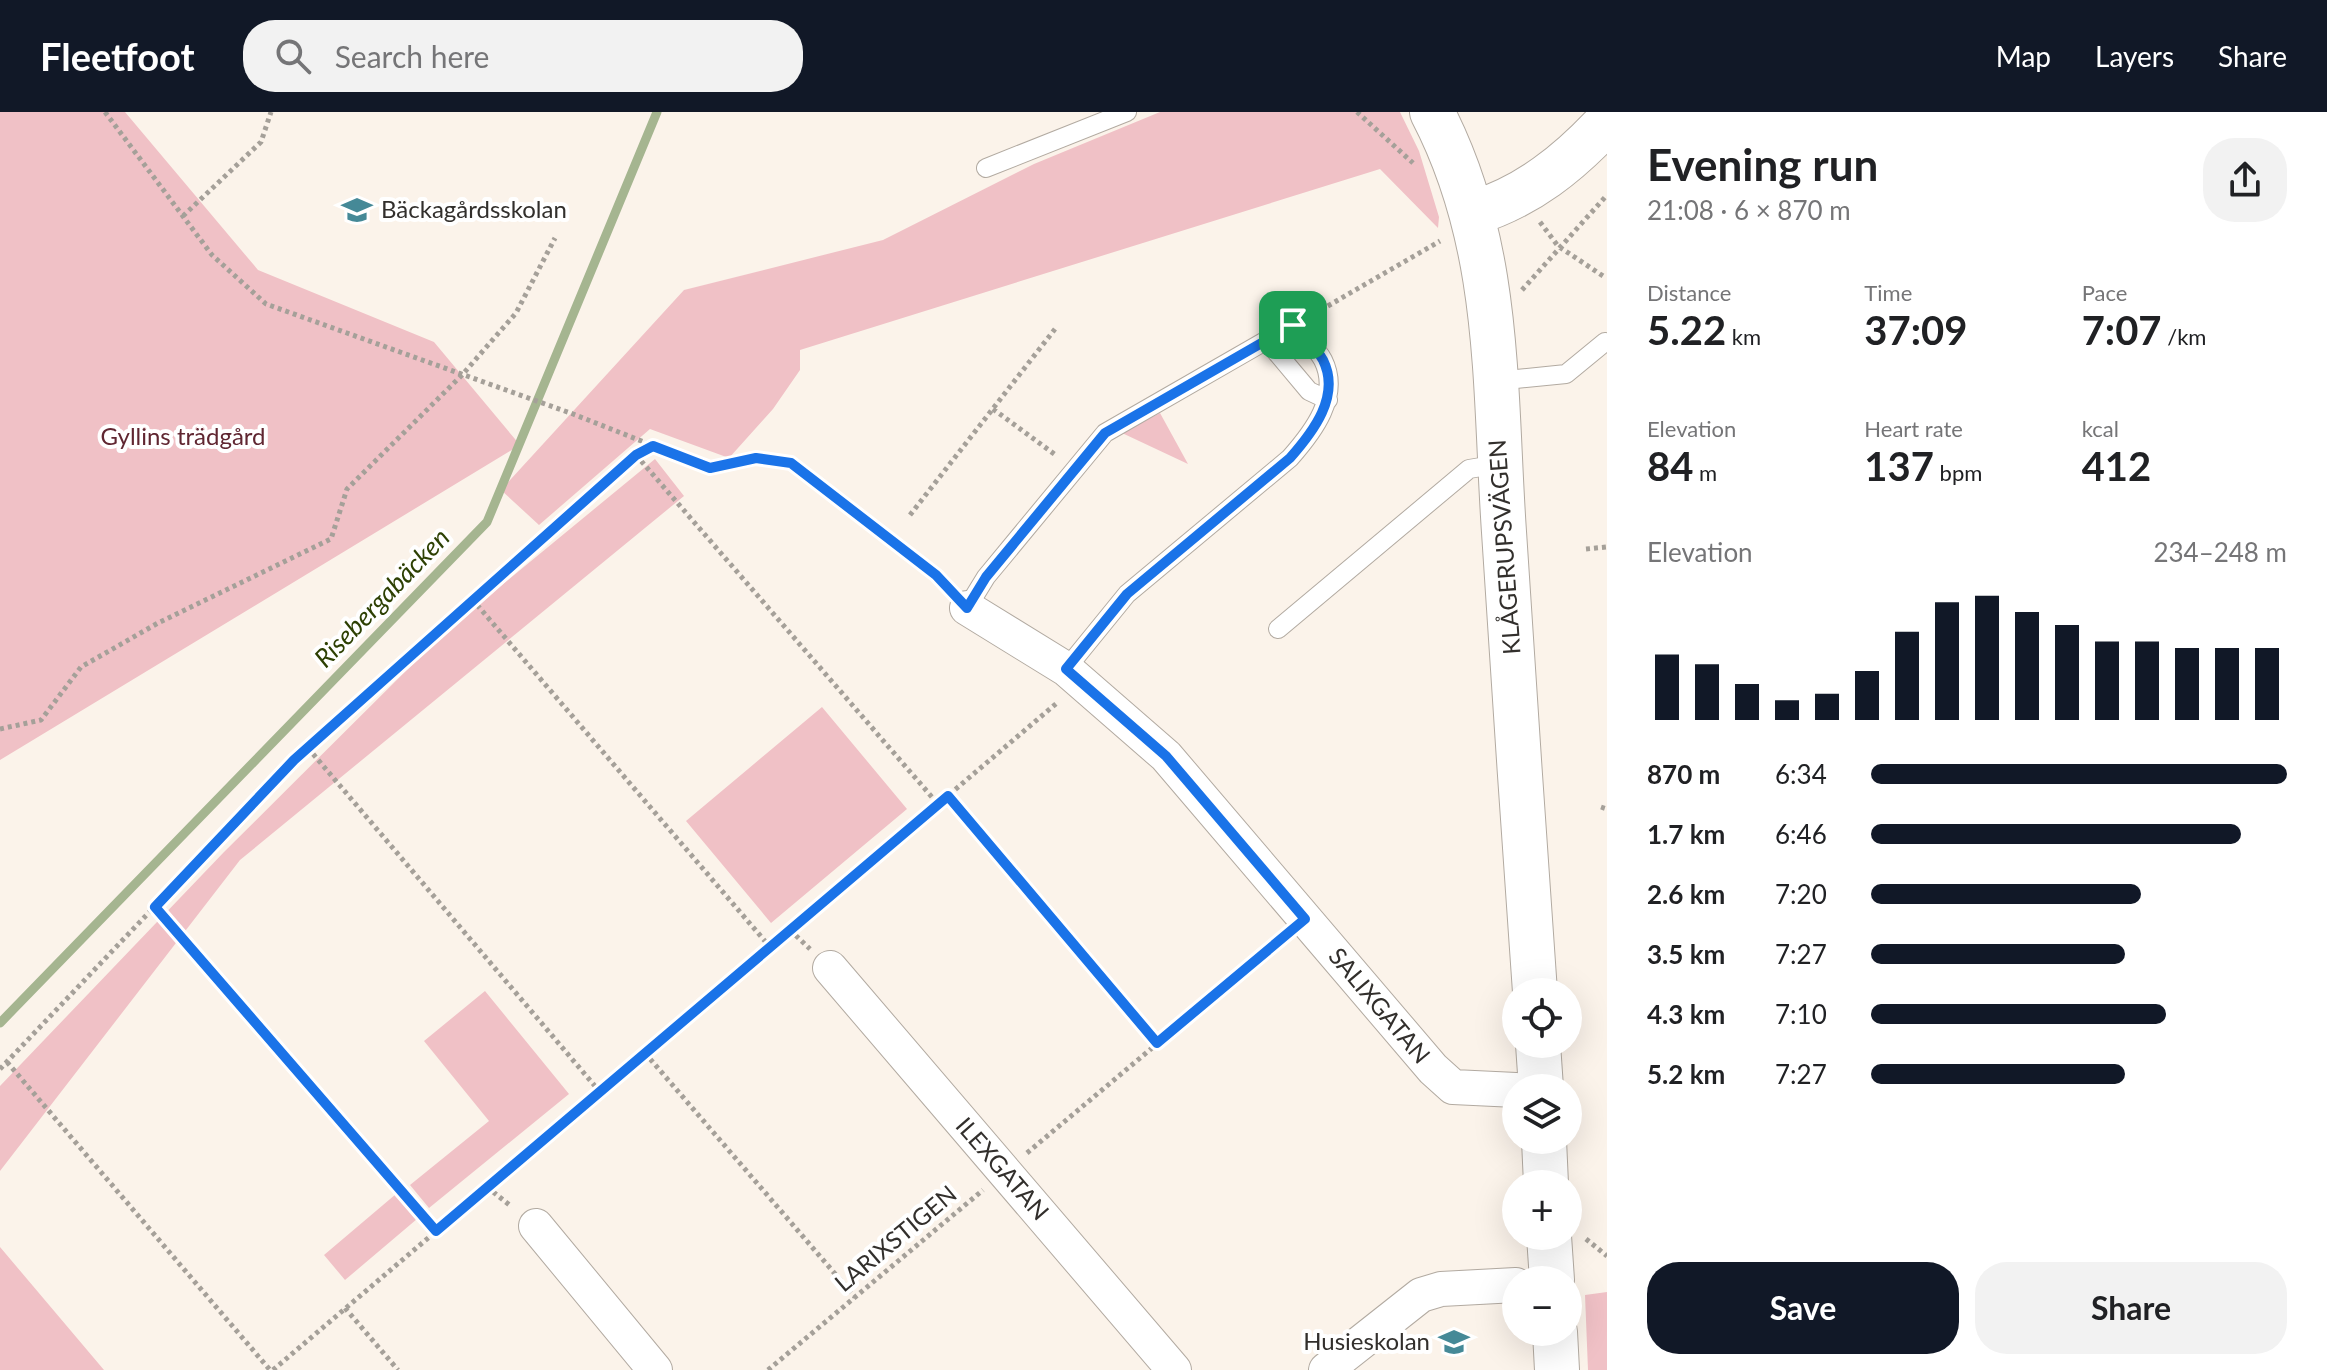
<!DOCTYPE html>
<html lang="en">
<head>
<meta charset="utf-8">
<style>
	:root { --surface:#fff; --page:#f2f2f2; --text:#202124; --muted:#757577; --accent:#111827 }
	body { margin:0; font-family:Lato,sans-serif; background:var(--page); color:var(--text); height:100vh; display:flex; flex-direction:column; font-size:30px; white-space:nowrap }
	* { box-sizing:border-box; margin:0 }
	p { font-size:26px; color:var(--muted) }
	.icon { flex:none; width:44px; height:44px; fill:none; stroke:currentColor; stroke-width:2; stroke-linecap:round; stroke-linejoin:round }
	.map { position:relative; flex:1; overflow:hidden }
	.details { display:flex; flex-direction:column; background:var(--surface); width:720px }
	.details>* { flex:none }
	.tools { position:absolute; left:1502px; top:866px; display:grid; gap:16px }
	.tools a { display:grid; place-items:center; width:80px; height:80px; border-radius:50%; background:var(--surface); box-shadow:0 8px 32px #0002; font-size:40px }
	.pin { position:absolute; display:grid; place-items:center; width:68px; height:68px; color:#fff; margin:-34px; border-radius:16px; box-shadow:0 4px 12px #0006 }
	.round { display:grid; place-items:center; flex:none; width:84px; height:84px; border-radius:32px; background:var(--page) }
	.summary { display:flex; align-items:center; justify-content:space-between; height:136px; padding:0 40px }
	h1 { font-size:44px; font-weight:700; line-height:60px }
	.metrics { display:grid; grid-template-columns:repeat(3,1fr); gap:12px; height:136px; padding:8px 40px }
	.metrics div { display:grid; align-content:center }
	.metrics b { font-size:40px; font-weight:700 }
	.metrics small { font-size:22px; font-weight:400 }
	.metrics p { font-size:22px }
	.chart { height:224px; padding:16px 40px }
	.chart p { display:flex; justify-content:space-between }
	.chart svg { width:100%; height:144px; margin-top:8px; stroke:var(--accent); stroke-width:6 }
	.primary-button { display:flex; gap:16px; margin-top:auto; padding:16px 40px }
	.primary-button a { flex:1; height:92px; border-radius:32px; background:var(--accent); color:#fff; font-size:32px; font-weight:700; line-height:92px; text-align:center }
	.primary-button a+a { background:var(--page); color:var(--text) }
	ul { padding:0 40px; list-style:none; font-size:26px }
	li { display:grid; grid-template-columns:128px 96px 1fr; align-items:center; height:60px }
	li i { height:20px; border-radius:10px; background:var(--accent) }
	header { display:flex; align-items:center; gap:48px; box-sizing:border-box; height:112px; padding:0 40px; background:var(--accent); color:#fff }
	header strong { font-size:38px }
	nav { display:flex; gap:44px; margin-inline-start:auto; font-size:28px }
	.search { width:560px; height:72px; background:var(--page); display:flex; align-items:center; gap:20px; box-sizing:border-box; padding:0 28px; border-radius:32px; color:var(--muted); font-size:30px }
	main { display:flex; flex:1; min-height:0 }
	.map>svg:first-child { display:block }
	.green { fill:#f0c1c6 }
	.lines { fill:none; stroke-linecap:round; stroke-linejoin:round }
	.stream { stroke:#a5b590; stroke-width:9 }
	.service-casing { stroke:#b2aaa1; stroke-width:20 }
	.minor-casing { stroke:#b2aaa1; stroke-width:36 }
	.tertiary-casing { stroke:#b2aaa1; stroke-width:46 }
	.path { stroke:#a5a099; stroke-width:5; stroke-dasharray:4 4; stroke-linecap:butt }
	.service { stroke:#fff; stroke-width:18 }
	.minor { stroke:#fff; stroke-width:34 }
	.tertiary { stroke:#fff; stroke-width:44 }
	.route-casing { stroke:#fff; stroke-width:16 }
	.route { stroke:#1a73e8; stroke-width:10 }
	.labels { text-anchor:middle; stroke-width:8; stroke-linejoin:round; paint-order:stroke }
	.poi-label { font-size:24px; fill:#322f2c; stroke:#fff; text-anchor:start }
	.park-label { font-size:24px; fill:#602631; stroke:#fff }
	.street-label { font-size:24px; fill:#322f2c; stroke:#fff }
	.water-label { font-size:26px; font-style:italic; fill:#2d4003; stroke:#fff }
</style>
</head>
<body>
<header>
<strong>Fleetfoot</strong>
<div class="search"><svg class="icon" aria-label="search" viewBox="0 0 24 24"><circle cx="10" cy="10" r="6"/><path d="M15 15l6 6"/></svg>Search here</div>
<nav><a>Map</a><a>Layers</a><a>Share</a></nav>
</header>
<main>
<div class="map">
<svg width="1607" height="1258" viewBox="0 0 1607 1258">
	<rect width="100%" height="100%" fill="#fbf3ea"/>
	<path class="green" d="M0 0H125L258 158 434 230 520 333 0 648Z
		M1160 0H1400L1419 39 1439 105 1438 116 1380 57 800 238V258L773 297 729 346 650 317 539 413 501 378 684 178 883 128 1034 52Z
		M1160 301 1188 352 1122 321Z
		M655 347 684 384 240 748 0 1059V974L224 740 446 519Z
		M822 595 907 697 771 811 686 709Z
		M485 879 569 982 429 1096 410 1073 489 1009 424 929Z
		M396 1082 417 1107 345 1168 324 1143Z
		M0 1135 104 1258H0Z
		M1607 1180V1258H1588L1585 1183Z"/>
	<g class="lines">
		<path class="stream" d="M0 911 487 410 657 0"/>
		<g class="service-casing">
			<path id="service" d="M986 56 1127 0
				M1267 229 1309 279 1328 288
				M1496 269 1566 262 1605 230
				M967 496 986 465 1105 321 1293 213C1302 224 1317 236 1323 248 1341 284 1313 320 1290 346L1127 482 1066 557
				M1278 517 1469 357 1499 352"/>
		</g>
		<g class="minor-casing">
			<path id="minor" d="M967 496 1066 557 1166 644 1433 957 1453 975 1516 978
				M830 856 1174 1258
				M536 1114 655 1258
				M1326 1258 1421 1183 1441 1177 1516 1173"/>
		</g>
		<g class="tertiary-casing">
			<path id="tertiary" d="M1432 0C1502 134 1494 274 1504 420 1514 573 1524 727 1535 880
				M1474 101C1528 84 1569 51 1607 10
				M1538 932 1541 976
				M1544 1028 1546 1072
				M1549 1124 1552 1168
				M1555 1220 1557 1258"/>
		</g>
		<path class="path" d="M105 0 212 143 266 192 573 302 710 356 756 346 791 351 947 475
			M1357 0 1413 51
			M183 104 261 30 271 0
			M1540 110 1558 134 1606 166
			M1522 178 1607 83
			M1314 202 1440 129
			M993 297 1057 344
			M636 343 938 692
			M910 403 1055 217
			M1586 437 1607 435
			M472 487 770 835
			M0 617 41 608 81 555 158 511 331 427 347 377 462 263 516 201 555 126
			M308 636 600 980
			M948 684 1157 931
			M1601 695 1607 697
			M155 795 436 1119
			M790 818 810 837
			M645 941 855 1185
			M7 950 270 1258
			M0 957 294 648 636 343 653 335
			M1027 1041 1283 826
			M487 1075 512 1095
			M1586 1127 1607 1144
			M345 1196 398 1258
			M273 1258 1058 590
			M768 1258 983 1078"/>
		<use href="#service" class="service"/>
		<use href="#minor" class="minor"/>
		<use href="#tertiary" class="tertiary"/>
	</g>
	<g class="lines">
		<g class="route-casing">
			<path id="route" d="M1293 213C1302 224 1317 236 1323 248 1341 284 1313 320 1290 346L1127 482 1066 557 1166 644 1305 807 1157 931 948 684 436 1119 155 795 294 648 636 343 653 334 710 356 756 346 791 351 936 463 967 496 986 465 1105 321Z"/>
		</g>
		<use href="#route" class="route"/>
	</g>
	<defs>
		<g id="school-bare" transform="scale(2.4)"><path d="M0-5L7-2L0 1L-7-2ZM-4 1L0 2.5L4 1V4Q0 6-4 4Z" fill="#458997" stroke="#fff" stroke-width="2.5" paint-order="stroke"/></g>
	</defs>
	<g fill-rule="evenodd">
		<use href="#school-bare" x="357" y="98"/>
		<use href="#school-bare" x="1454" y="1230"/>
	</g>
	<g class="labels">
		<g class="poi-label">
			<text x="381" y="106">Bäckagårdsskolan</text>
			<text x="1430" y="1238" text-anchor="end">Husieskolan</text>
		</g>
		<g class="park-label">
			<text x="183" y="333">Gyllins trädgård</text>
		</g>
		<g class="street-label">
			<text transform="translate(1505 435) rotate(-94)" y="8">KLÅGERUPSVÄGEN</text>
			<text transform="translate(1379 894) rotate(50)" y="8">SALIXGATAN</text>
			<text transform="translate(1002 1057) rotate(49)" y="8">ILEXGATAN</text>
			<text transform="translate(896 1127) rotate(-40)" y="8">LARIXSTIGEN</text>
		</g>
		<g class="water-label">
			<text transform="translate(382 486) rotate(-46)" y="9">Risebergabäcken</text>
		</g>
	</g>
</svg>
<div class="tools">
<a><svg class="icon" aria-label="locate" viewBox="0 0 24 24"><circle cx="12" cy="12" r="6"/><path d="M12 2v4M12 18v4M2 12h4M18 12h4"/></svg></a>
<a><svg class="icon" aria-label="layers" viewBox="0 0 24 24"><path d="M12 4l9 5-9 5-9-5zM3 14l9 5 9-5"/></svg></a>
<a>+</a>
<a>−</a>
</div>
<div class="pin" style="left:1293px;top:213px;background:#1e9e55"><svg class="icon" aria-label="arrive" viewBox="0 0 24 24"><path d="M6 21V4h12l-3 4 3 4H6"/></svg></div>
</div>
<section class="details">
<div class="summary"><div><h1>Evening run</h1><p>21:08 · 6 × 870 m</p></div><a class="round"><svg class="icon" aria-label="share" viewBox="0 0 24 24"><path d="M12 15V3M7 8l5-5 5 5M5 13v7h14v-7"/></svg></a></div>
<div class="metrics">
<div><p>Distance</p><b>5.22<small> km</small></b></div>
<div><p>Time</p><b>37:09</b></div>
<div><p>Pace</p><b>7:07<small> /km</small></b></div>
</div>
<div class="metrics">
<div><p>Elevation</p><b>84<small> m</small></b></div>
<div><p>Heart rate</p><b>137<small> bpm</small></b></div>
<div><p>kcal</p><b>412</b></div>
</div>
<div class="chart"><p><span>Elevation</span>234–248 m</p>
<svg viewBox="0 0 160 44" preserveAspectRatio="none"><path d="M5 44V24M15 44V27M25 44V33M35 44V38M45 44V36M55 44V29M65 44V17M75 44V8M85 44V6M95 44V11M105 44V15M115 44V20M125 44V20M135 44V22M145 44V22M155 44V22"/></svg>
</div>
<ul>
<li><b>870 m</b>6:34<i style="width:100%"></i></li>
<li><b>1.7 km</b>6:46<i style="width:89%"></i></li>
<li><b>2.6 km</b>7:20<i style="width:65%"></i></li>
<li><b>3.5 km</b>7:27<i style="width:61%"></i></li>
<li><b>4.3 km</b>7:10<i style="width:71%"></i></li>
<li><b>5.2 km</b>7:27<i style="width:61%"></i></li>
</ul>
<div class="primary-button"><a>Save</a><a>Share</a></div>
</section>
</main>
</body>
</html>
